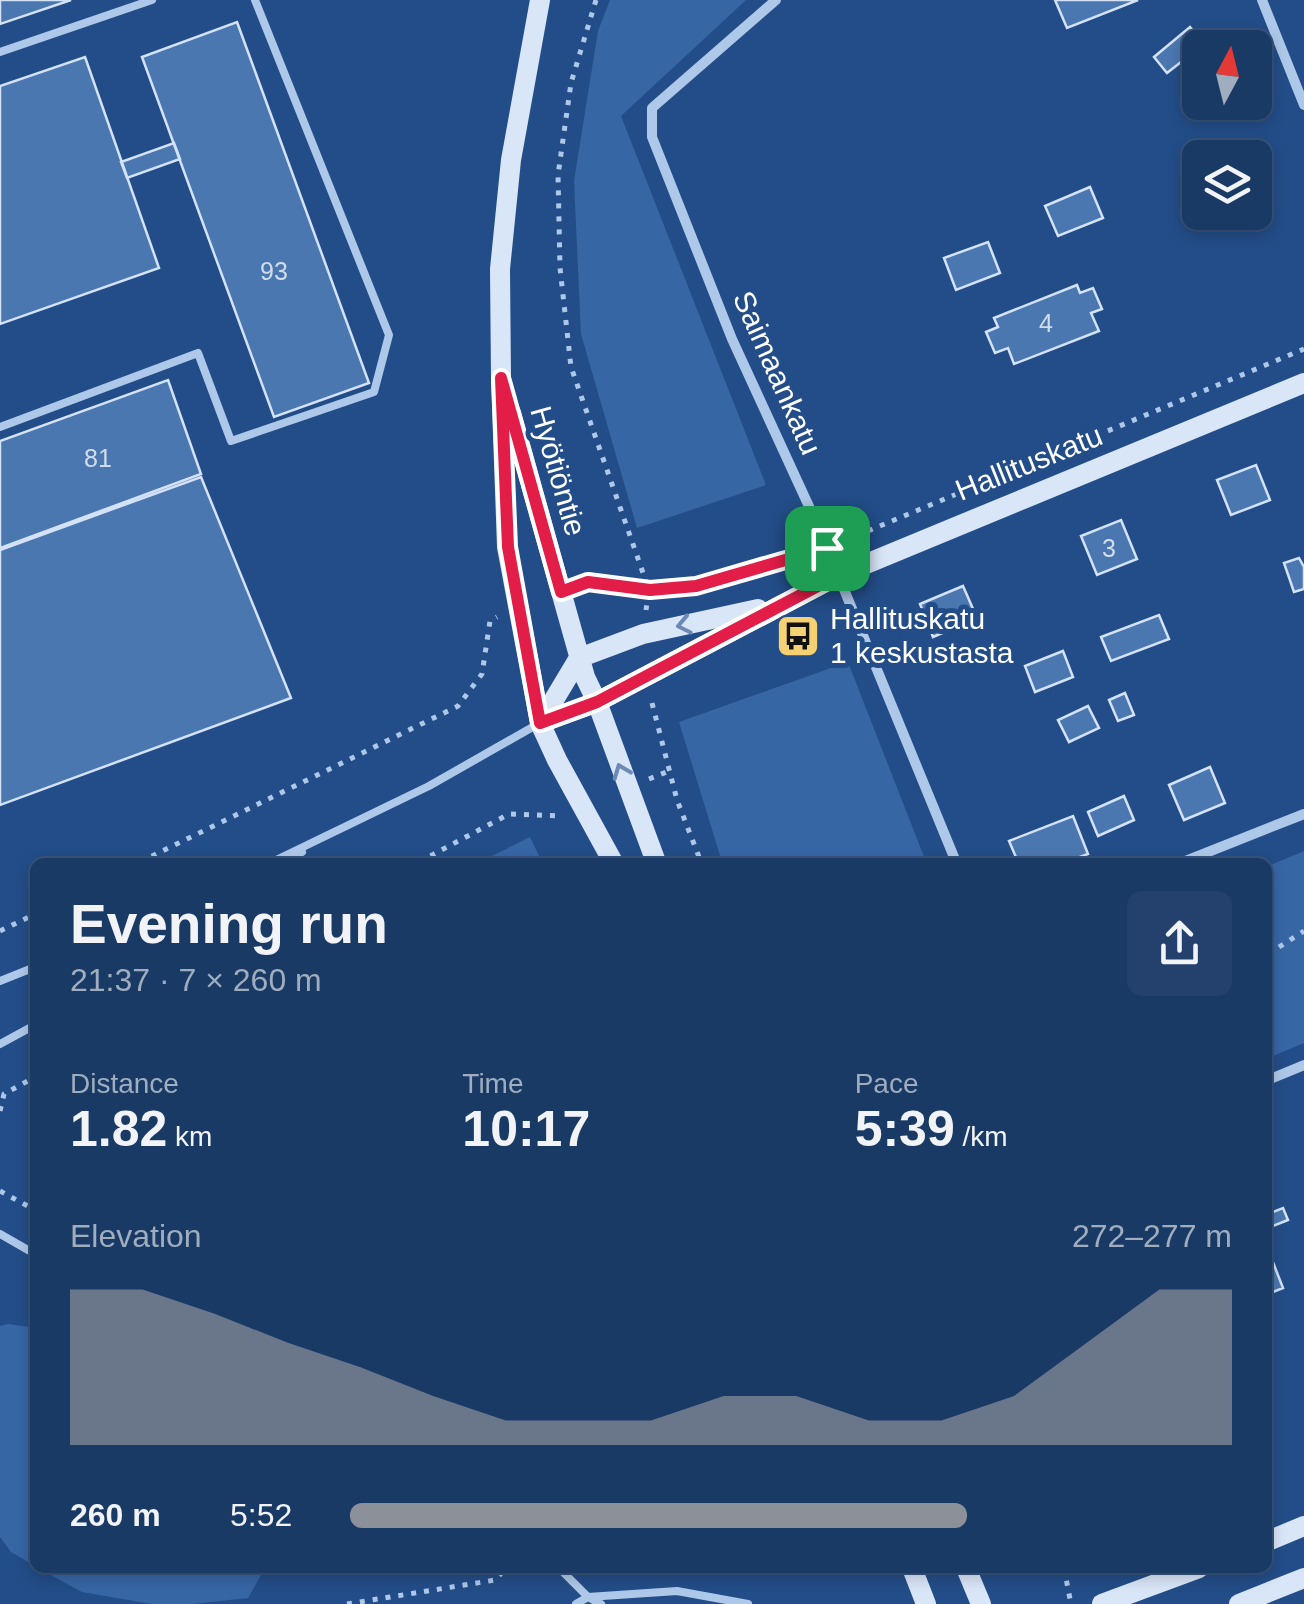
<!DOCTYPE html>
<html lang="en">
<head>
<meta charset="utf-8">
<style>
	:root { --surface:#1a3a66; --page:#23416c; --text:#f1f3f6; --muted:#9fadbf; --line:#38547a; --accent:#8c9099 }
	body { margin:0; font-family:Helvetica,sans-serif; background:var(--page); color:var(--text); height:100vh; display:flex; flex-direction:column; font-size:38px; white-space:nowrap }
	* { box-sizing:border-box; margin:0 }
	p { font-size:32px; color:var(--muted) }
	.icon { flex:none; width:55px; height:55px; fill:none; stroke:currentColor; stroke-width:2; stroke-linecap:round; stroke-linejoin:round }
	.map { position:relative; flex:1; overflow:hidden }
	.details { position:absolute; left:30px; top:858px; width:1242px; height:715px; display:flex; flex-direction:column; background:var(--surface); border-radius:15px; box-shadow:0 5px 15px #0003,0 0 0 2px var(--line) }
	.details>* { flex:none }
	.needle { width:65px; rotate:7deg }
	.buttons { position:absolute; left:1182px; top:30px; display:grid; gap:20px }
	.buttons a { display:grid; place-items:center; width:90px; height:90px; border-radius:15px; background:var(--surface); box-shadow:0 5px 15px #0003,0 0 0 2px var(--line); font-size:50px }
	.pin { position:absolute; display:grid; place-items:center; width:85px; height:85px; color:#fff; margin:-42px; border-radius:20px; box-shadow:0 5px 15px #0006 }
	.round { display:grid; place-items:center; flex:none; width:105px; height:105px; border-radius:15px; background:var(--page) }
	.summary { display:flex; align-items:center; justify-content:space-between; height:170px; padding:0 40px }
	h1 { font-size:55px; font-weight:700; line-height:75px }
	.stats { display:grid; grid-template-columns:repeat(3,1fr); gap:15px; height:170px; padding:10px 40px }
	.stats div { display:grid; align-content:center }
	.stats b { font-size:50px; font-weight:700 }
	.stats small { font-size:28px; font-weight:400 }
	.stats p { font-size:28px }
	.chart { height:280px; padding:20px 40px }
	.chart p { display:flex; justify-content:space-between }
	.chart svg { width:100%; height:180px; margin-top:10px; fill:var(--accent); opacity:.7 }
	ul { padding:0 40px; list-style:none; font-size:32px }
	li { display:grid; grid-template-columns:160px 120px 1fr; align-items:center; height:75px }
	li i { height:25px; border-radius:12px; background:var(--accent) }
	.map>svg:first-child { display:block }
	.green { fill:#3766a5 }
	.building { fill:#4b77b0; stroke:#d3e2f7; stroke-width:2.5 }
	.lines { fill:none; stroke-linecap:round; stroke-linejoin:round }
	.path { stroke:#aec8e9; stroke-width:5; stroke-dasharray:5 8; stroke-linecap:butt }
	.lane { stroke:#aec8e9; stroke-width:8 }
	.street { stroke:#aec8e9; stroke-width:10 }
	.secondary { stroke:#d9e6f8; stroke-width:20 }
	.oneway { stroke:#6c8ab5 }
	.route-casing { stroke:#fff; stroke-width:20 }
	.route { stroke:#e11d48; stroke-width:12 }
	.labels { text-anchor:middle; stroke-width:10; stroke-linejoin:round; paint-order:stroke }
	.number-label { font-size:25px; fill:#d2ddeb }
	.street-label { font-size:30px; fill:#fff; stroke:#234d88 }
	.poi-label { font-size:30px; fill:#fff; stroke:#234d88; text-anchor:start }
</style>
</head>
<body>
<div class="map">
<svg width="1304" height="1604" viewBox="0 0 1304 1604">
	<rect width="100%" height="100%" fill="#234d88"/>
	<path class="green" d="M610 0H746L621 116 766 485 637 528 581 334 574 181 598 31Z
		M848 662 926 862H722L679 722Z
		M530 837 542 862H480Z
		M1304 851V1043L1268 1058V866Z
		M9 1324 35 1328V1566L11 1552 0 1537V1326Z
		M38 1568H265L248 1598 192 1604H152L82 1592Z"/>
	<path class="building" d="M0 0H71L0 24Z
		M1055 0H1138L1067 28Z
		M237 22 369 383 274 417 142 57Z
		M1190 27 1204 44 1167 73 1154 57Z
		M85 57 159 268 0 324V86Z
		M174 143 180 159 127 178 121 162Z
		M1090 187 1103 218 1058 236 1045 206Z
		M988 242 1000 273 956 290 944 258Z
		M1077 285 1080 293 1093 288 1102 309 1091 313 1099 331 1014 364 1008 348 995 353 986 332 998 327 994 318Z
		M168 380 201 474 0 548V441Z
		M1256 465 1270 500 1231 515 1217 480Z
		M201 477 291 698 0 805V550Z
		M1121 520 1137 559 1097 575 1081 536Z
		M1299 558 1304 567V589L1294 592 1284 563Z
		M963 586 977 618 933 637 920 604Z
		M1159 615 1169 639 1111 661 1101 637Z
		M1063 651 1073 677 1035 692 1025 666Z
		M1125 693 1134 715 1118 721 1109 700Z
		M1088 706 1099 728 1069 742 1058 720Z
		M1210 767 1225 803 1184 820 1169 785Z
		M1124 796 1134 820 1098 836 1088 812Z
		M1073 816 1088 854 1066 862H1018L1009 841Z
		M1283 1208 1288 1220 1268 1228V1214Z
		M1269 1252 1283 1288 1268 1294V1253Z"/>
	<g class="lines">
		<path class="path" d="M596 0 571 83 558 175 560 268 571 367 649 590 646 610
			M844 541 1304 349
			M582 584 588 582 649 590 696 586 810 553
			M652 703 677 800 701 862
			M649 779 669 771
			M140 862 458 706 482 674 490 621 497 617
			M419 862 509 814 561 816
			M0 931 35 914
			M1268 954 1304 931
			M0 1111 4 1094 35 1077
			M0 1191 35 1210
			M1064 1568 1071 1604
			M347 1604 495 1580 506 1568"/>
		<path class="lane" d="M0 52 152 0
			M0 427 198 353 231 441 374 392 389 335 255 0
			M272 862 429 786 538 724
			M287 862 302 852
			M0 981 35 967
			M0 1044 35 1025
			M0 1234 35 1254
			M559 1568 588 1597 601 1604
			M576 1604 588 1597 677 1591 748 1604"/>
		<path class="street" d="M776 0 652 108V137L732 339 818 526 956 862
			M1262 0 1304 105
			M1183 862 1304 814
			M1268 1080 1304 1065"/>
		<path class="secondary" d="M540 0 511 160 500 269 501 378 507 547 540 723 557 760 613 862
			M511 413 585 677 597 702 656 862
			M540 723 597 702 837 576 1304 383
			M540 723 579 658 643 634 758 609
			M1268 1541 1304 1526
			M912 1568 926 1604
			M966 1568 981 1604
			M1102 1604 1199 1568
			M1239 1604 1304 1578"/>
	</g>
	<defs><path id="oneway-chevron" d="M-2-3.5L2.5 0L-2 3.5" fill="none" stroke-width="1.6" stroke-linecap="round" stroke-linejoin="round" transform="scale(2.5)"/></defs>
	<g class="oneway">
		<use href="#oneway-chevron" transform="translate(684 625) rotate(168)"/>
		<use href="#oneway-chevron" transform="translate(621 771) rotate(-111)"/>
	</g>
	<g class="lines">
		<g class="route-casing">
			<path id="route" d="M501 378 561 592 588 582 650 590 696 586 827 548 837 576 597 702 540 723 508 547Z"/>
		</g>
		<use href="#route" class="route"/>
	</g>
	<defs>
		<g id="bus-square" transform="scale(2.25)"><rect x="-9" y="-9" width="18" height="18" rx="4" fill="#f5d171" stroke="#234d88"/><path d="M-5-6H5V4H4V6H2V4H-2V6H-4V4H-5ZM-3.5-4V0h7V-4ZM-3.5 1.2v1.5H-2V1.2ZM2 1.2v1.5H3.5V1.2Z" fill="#111"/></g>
	</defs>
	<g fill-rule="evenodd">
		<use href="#bus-square" x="798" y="636"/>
	</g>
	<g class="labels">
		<g class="number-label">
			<text x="274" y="280">93</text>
			<text x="1046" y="332">4</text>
			<text x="98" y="467">81</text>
			<text x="1109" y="557">3</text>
		</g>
		<g class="street-label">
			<text transform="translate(777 373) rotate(66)" y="10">Saimaankatu</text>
			<text transform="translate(1029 463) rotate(-22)" y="10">Hallituskatu</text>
			<text transform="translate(558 471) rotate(74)" y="10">Hyötiöntie</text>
		</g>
		<g class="poi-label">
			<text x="830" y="629">Hallituskatu<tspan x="830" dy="34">1 keskustasta</tspan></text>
		</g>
	</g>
</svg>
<div class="buttons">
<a><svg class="needle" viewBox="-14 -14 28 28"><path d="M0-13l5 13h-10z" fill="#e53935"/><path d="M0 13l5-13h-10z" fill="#9fadbf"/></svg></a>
<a><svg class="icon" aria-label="layers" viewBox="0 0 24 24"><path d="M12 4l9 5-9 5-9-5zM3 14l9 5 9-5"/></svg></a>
</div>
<div class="pin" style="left:827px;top:548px;background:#1e9e55"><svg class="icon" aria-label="arrive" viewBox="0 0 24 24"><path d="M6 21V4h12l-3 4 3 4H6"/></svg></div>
<section class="details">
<div class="summary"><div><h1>Evening run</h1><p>21:37 · 7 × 260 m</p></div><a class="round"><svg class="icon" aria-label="share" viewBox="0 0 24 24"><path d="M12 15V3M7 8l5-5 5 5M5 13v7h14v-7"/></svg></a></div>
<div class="stats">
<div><p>Distance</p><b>1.82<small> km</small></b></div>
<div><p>Time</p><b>10:17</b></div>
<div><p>Pace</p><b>5:39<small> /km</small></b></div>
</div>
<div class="chart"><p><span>Elevation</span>272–277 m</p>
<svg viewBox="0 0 160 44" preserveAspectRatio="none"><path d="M0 44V6L10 6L20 12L30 19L40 25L50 32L60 38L70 38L80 38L90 32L100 32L110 38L120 38L130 32L140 19L150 6L160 6V44z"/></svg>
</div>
<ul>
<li><b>260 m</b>5:52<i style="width:70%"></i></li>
</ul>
</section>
</div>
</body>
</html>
